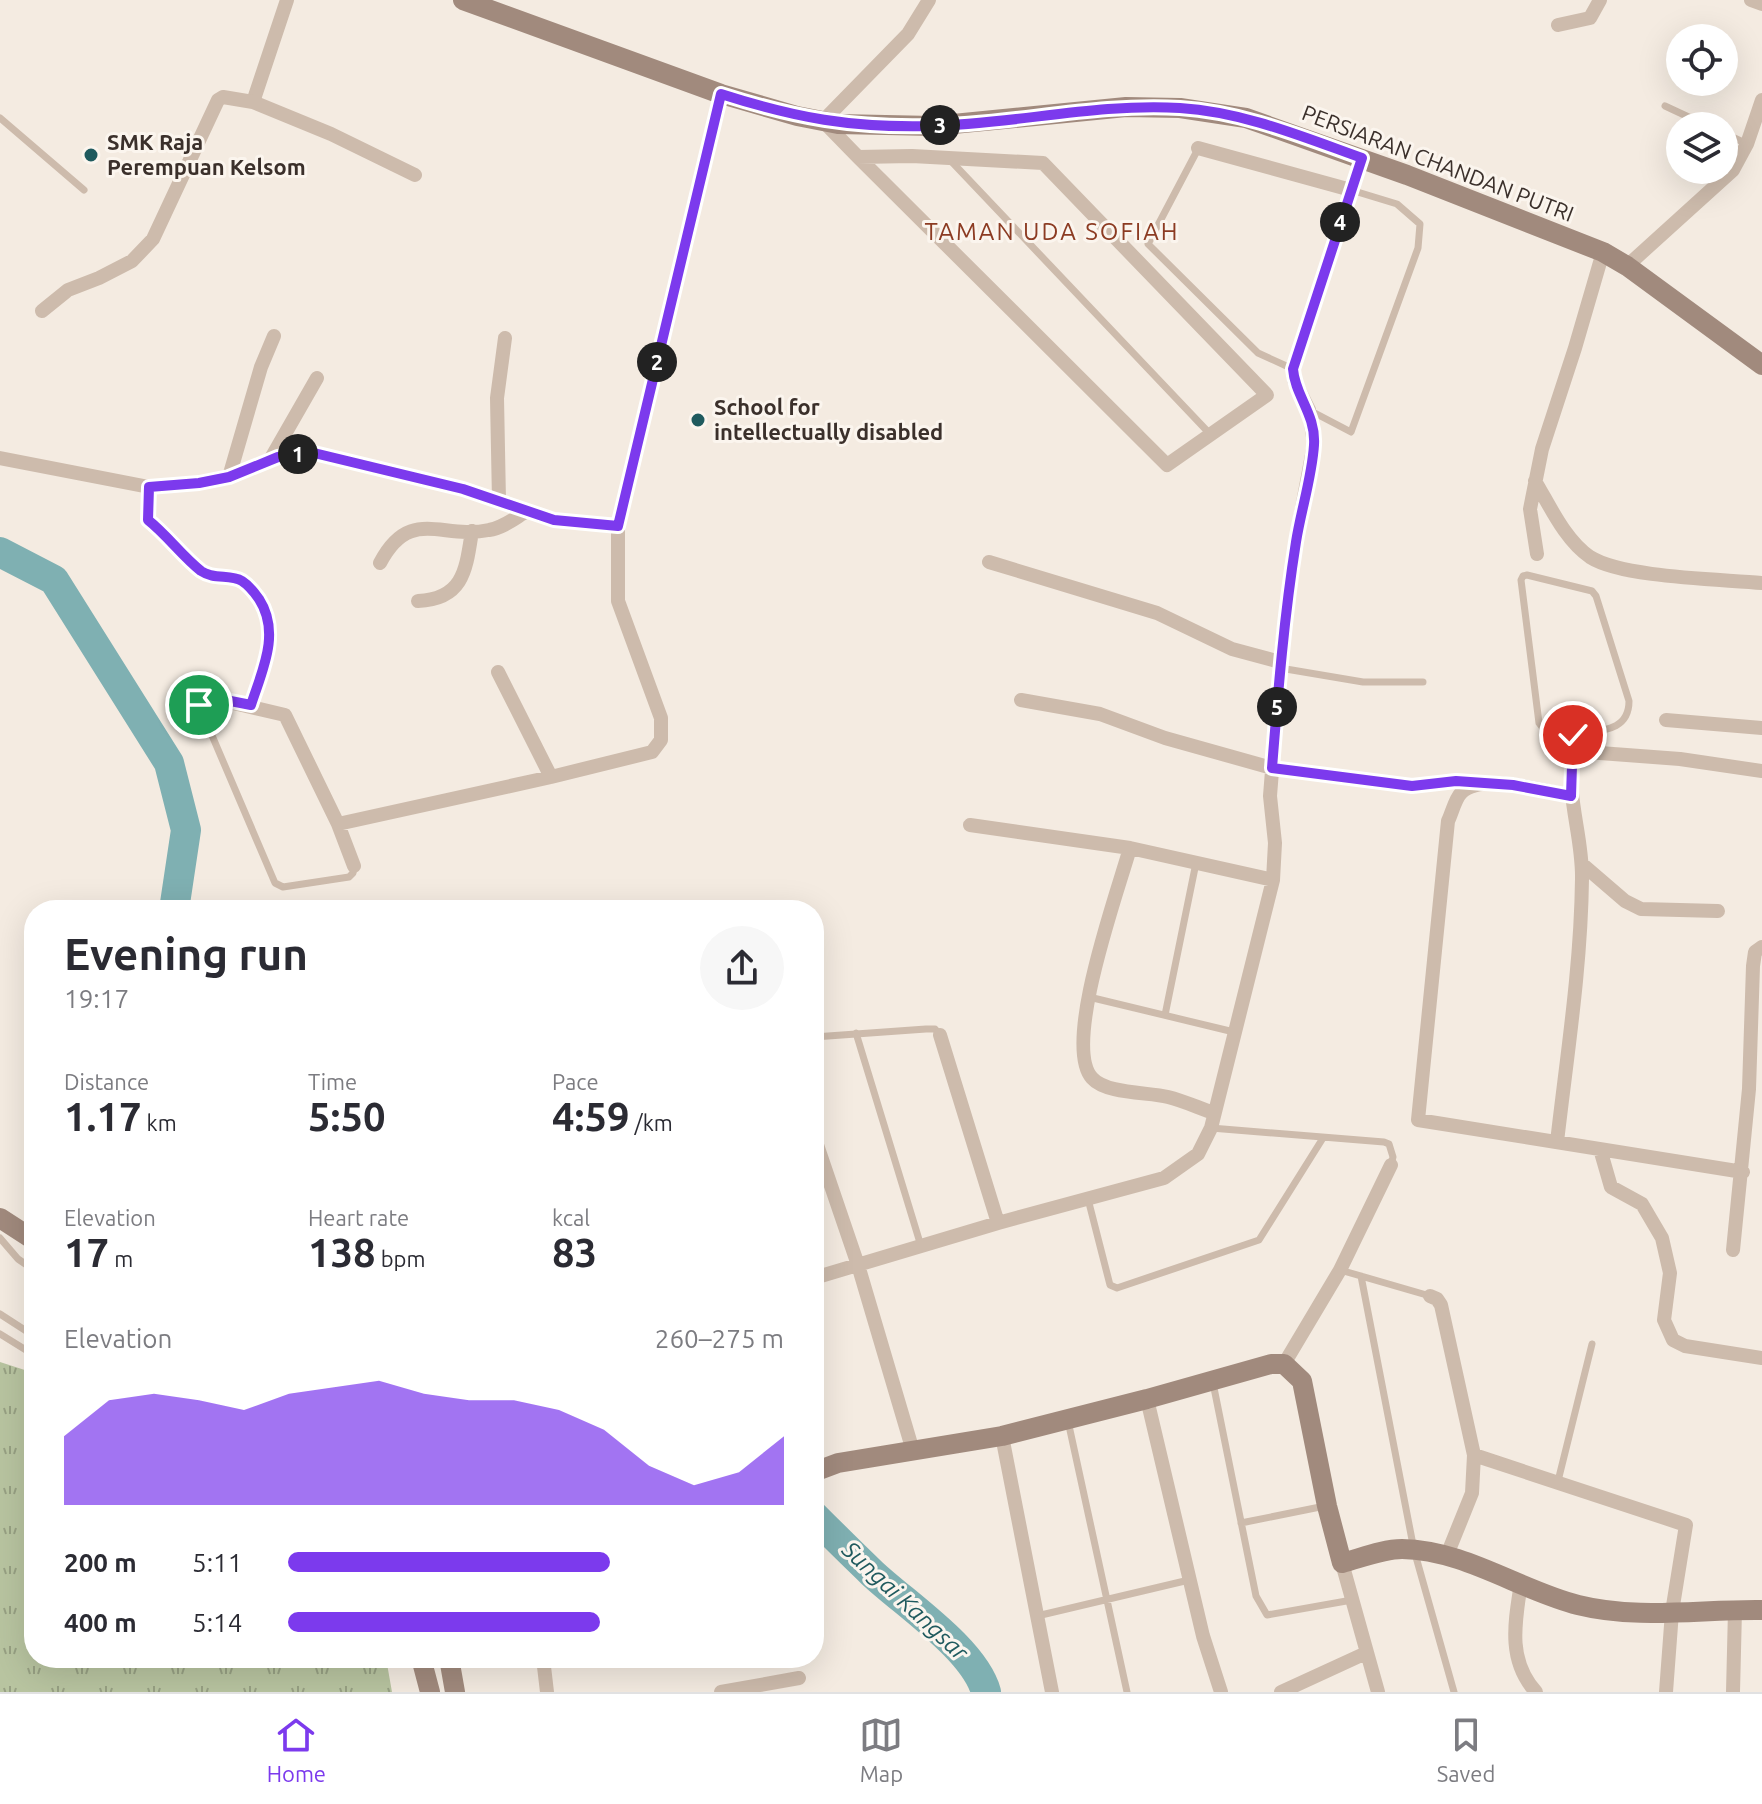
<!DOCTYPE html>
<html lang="en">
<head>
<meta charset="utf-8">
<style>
	:root { --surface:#fff; --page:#f7f7f7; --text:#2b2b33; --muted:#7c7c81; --line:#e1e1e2; --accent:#7c3aed }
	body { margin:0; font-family:Ubuntu,sans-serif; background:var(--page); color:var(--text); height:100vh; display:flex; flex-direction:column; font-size:30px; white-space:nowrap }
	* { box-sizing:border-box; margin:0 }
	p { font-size:26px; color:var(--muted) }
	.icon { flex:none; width:44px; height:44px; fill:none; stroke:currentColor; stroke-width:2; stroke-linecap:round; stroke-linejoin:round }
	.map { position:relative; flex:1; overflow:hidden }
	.sheet { position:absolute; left:24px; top:900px; width:800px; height:768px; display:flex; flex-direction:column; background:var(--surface); border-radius:32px; box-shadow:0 8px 32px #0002 }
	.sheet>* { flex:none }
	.fabs { position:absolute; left:1666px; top:24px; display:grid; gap:16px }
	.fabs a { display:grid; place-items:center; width:72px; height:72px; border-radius:50%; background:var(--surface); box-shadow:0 8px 32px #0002; font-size:40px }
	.pin { position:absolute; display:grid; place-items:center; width:68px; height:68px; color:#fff; margin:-34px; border:4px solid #fff; border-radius:50%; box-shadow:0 2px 8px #0007 }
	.km { position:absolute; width:40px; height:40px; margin:-20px; border-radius:50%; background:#222; color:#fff; font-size:22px; line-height:40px; text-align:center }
	.round { display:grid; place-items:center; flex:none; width:84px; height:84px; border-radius:42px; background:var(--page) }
	.headline { display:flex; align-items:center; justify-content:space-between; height:136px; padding:0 40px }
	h1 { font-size:44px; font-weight:700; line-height:60px }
	.stats { display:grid; grid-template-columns:repeat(3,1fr); gap:12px; height:136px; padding:8px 40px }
	.stats div { display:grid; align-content:center }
	.stats b { font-size:40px; font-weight:700 }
	.stats small { font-size:22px; font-weight:400 }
	.stats p { font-size:22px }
	.chart { height:224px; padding:16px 40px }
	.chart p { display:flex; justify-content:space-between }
	.chart svg { width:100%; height:144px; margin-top:8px; fill:var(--accent); opacity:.7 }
	ul { padding:0 40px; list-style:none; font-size:26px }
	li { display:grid; grid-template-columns:128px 96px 1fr; align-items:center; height:60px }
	li i { height:20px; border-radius:10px; background:var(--accent) }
	.menu { display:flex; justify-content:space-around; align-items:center; height:112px; border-top:2px solid var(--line); background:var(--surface); font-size:22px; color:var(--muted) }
	.menu a { display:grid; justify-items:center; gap:4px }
	.menu .on { color:var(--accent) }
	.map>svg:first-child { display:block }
	.grass { fill:url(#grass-tufts) }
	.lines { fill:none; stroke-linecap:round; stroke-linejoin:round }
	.river { stroke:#7fb0b2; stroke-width:30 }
	.lane { stroke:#cdbbac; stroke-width:7 }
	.street { stroke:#cdbbac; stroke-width:14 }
	.secondary { stroke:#a18a7d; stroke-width:20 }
	.route-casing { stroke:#fff; stroke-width:16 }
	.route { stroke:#7c3aed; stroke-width:10 }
	.poi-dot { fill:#1f5a5e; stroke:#fbf5ee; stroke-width:3 }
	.labels { text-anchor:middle; stroke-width:6; stroke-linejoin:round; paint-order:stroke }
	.poi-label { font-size:22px; font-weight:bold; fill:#3b302b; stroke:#fbf5ee; text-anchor:start }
	.street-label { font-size:22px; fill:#3b302b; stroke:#fbf5ee }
	.neighbourhood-label { font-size:24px; letter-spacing:2px; fill:#8c3b22; stroke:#fbf5ee }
	.water-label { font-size:24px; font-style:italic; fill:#1f5a5e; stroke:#fbf5ee }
</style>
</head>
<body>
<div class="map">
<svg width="1762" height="1692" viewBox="0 0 1762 1692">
	<defs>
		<pattern id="grass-tufts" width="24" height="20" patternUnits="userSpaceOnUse" patternTransform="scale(2)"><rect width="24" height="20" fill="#b8c4a0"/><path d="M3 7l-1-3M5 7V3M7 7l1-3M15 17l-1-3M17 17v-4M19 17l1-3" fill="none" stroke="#97a083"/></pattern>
	</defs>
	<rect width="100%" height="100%" fill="#f4ebe1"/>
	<path class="grass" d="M0 1362 34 1373V1658H386L392 1692H0Z"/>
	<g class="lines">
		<path class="river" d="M0 552 54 580 169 763 186 830 174 910
			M814 1516C833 1535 852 1554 872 1573 905 1604 974 1649 986 1692"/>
		<path class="lane" d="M1665 106 1708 126
			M0 118 84 190
			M1724 133 1747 144
			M1198 149 1148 244 1258 353 1293 369
			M951 161 1211 435
			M1309 410 1351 432 1418 248 1420 224 1397 204 1351 190
			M1280 668 1363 682H1423
			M207 697 201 699 199 705 275 883 283 887 349 877 353 873 354 866
			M1573 751V735C1598 730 1629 733 1629 701L1596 596 1592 591 1527 575 1523 576 1521 580 1539 723 1545 731 1573 735
			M1089 997 1234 1032
			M1165 1015 1196 863
			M856 1033 921 1246
			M814 1037 926 1029H935L940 1035
			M1211 1128 1384 1142 1389 1144 1393 1157 1391 1165
			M1088 1199 1110 1285 1117 1288 1259 1240 1323 1138
			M0 1238 18 1259 34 1270
			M1340 1270 1430 1296
			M1361 1276 1414 1550 1454 1692
			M0 1314 34 1336
			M0 1334 34 1355
			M1213 1383 1256 1596 1267 1615 1352 1600
			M1068 1421 1127 1692
			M1558 1481 1592 1344
			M1241 1523 1325 1506
			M1037 1616 1189 1580"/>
		<path class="street" d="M1751 0 1762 4
			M1558 25 1590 18 1600 0
			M253 102 287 0
			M1198 148 1351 190
			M858 157 912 156 1043 163 1267 395 1167 465 858 157 823 121 908 34 929 0
			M1627 266 1733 170 1747 144 1762 100
			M42 311 68 290 99 278 132 261 153 239 218 100 223 97 253 102 331 134 415 175
			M0 458 149 487 199 483 229 477 278 457 310 452 463 489 554 520 618 526
			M270 460 317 378
			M229 477 261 367 274 336
			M1535 481C1550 506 1565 540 1590 557 1623 578 1720 579 1762 583
			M149 487 148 520C167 535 182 556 201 571 214 580 230 574 242 581 250 586 254 592 259 599 281 633 262 671 251 705
			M499 501 497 398 505 338
			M1537 554 1530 509 1542 449 1575 348 1603 252
			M989 562 1157 613 1232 649 1280 662
			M380 563C410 506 441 540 489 530 503 528 515 518 527 511
			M418 601C464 599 466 569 472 531
			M498 672 551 777
			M208 697 285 715 338 824 354 866
			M1021 700 1100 714 1165 738 1272 768 1412 786 1456 781 1476 783
			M1666 720 1762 728
			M1571 796C1544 791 1482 772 1461 793 1455 799 1452 813 1448 821L1418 1120 1743 1172
			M338 824 551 777 652 752 661 740V718L618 601V526L721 94
			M970 825 1130 848 1273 880
			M1130 848C1118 891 1062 1045 1092 1078 1106 1094 1148 1092 1168 1097 1184 1101 1199 1108 1214 1113
			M1582 864 1625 901 1641 909 1718 911
			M940 1035 998 1223
			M814 1136 858 1265 913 1451
			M1557 1142C1567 1055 1581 967 1582 879 1583 836 1565 795 1573 751L1680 759 1762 771
			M1600 1149 1611 1187 1642 1204 1662 1238 1670 1273 1664 1320 1673 1340 1685 1346 1762 1358
			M1733 1250 1749 1089 1753 966 1755 952 1762 947
			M814 1278 998 1223 1164 1178 1198 1154 1211 1128 1273 880 1275 843 1270 796 1282 645 1296 540 1314 444 1309 410 1294 380 1293 369 1362 158
			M1430 1296 1437 1299 1441 1305 1474 1455 1472 1493 1447 1555
			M1284 1364 1340 1270 1391 1165
			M1147 1399 1203 1636 1221 1692
			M1002 1436 1052 1692
			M1474 1455 1686 1525 1672 1612 1666 1692
			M1342 1563 1378 1692
			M1521 1583C1515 1622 1507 1660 1536 1692
			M543 1658 547 1692
			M721 1692 799 1678
			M1281 1692 1366 1653
			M1733 1692 1735 1610"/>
		<path class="secondary" d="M463 0 721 94 797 116 838 124 933 126 1126 107 1180 108 1246 118 1407 175 1603 252 1627 266 1762 365
			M0 1218 34 1240
			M814 1472 838 1463 1002 1436 1147 1399 1271 1364H1284L1302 1381 1327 1506 1342 1563C1361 1558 1383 1549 1402 1549 1465 1550 1519 1590 1578 1605 1638 1620 1701 1609 1762 1610
			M421 1658 430 1692
			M449 1658 455 1692"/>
	</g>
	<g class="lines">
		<g class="route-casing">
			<path id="route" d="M199 705 201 699 205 696 251 705C262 671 281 633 259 599 254 592 250 586 242 581 230 574 214 580 201 571 182 556 167 535 148 520L149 487 199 483 229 477 278 457 310 452 463 489 554 520 618 526 721 94C796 118 851 128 931 126 1015 124 1096 103 1180 108 1244 112 1303 137 1362 158L1293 369C1295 396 1316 414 1314 445 1312 477 1301 510 1296 542 1284 617 1278 693 1272 768L1412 786 1456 781 1513 785 1571 796 1573 735"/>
		</g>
		<use href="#route" class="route"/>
	</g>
	<g class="poi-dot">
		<circle cx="91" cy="155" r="8"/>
		<circle cx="698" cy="420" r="8"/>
	</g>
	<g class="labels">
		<g class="poi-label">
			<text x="107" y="150">SMK Raja<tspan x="107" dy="25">Perempuan Kelsom</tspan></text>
			<text x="714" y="415">School for<tspan x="714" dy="25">intellectually disabled</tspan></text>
		</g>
		<g class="street-label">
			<text transform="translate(1438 163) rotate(21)" y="8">PERSIARAN CHANDAN PUTRI</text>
		</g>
		<g class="neighbourhood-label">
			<text x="1052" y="240">TAMAN UDA SOFIAH</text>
		</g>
		<g class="water-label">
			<text transform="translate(905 1601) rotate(43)" y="8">Sungai Kangsar</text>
		</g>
	</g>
</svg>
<div class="fabs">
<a><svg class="icon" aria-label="locate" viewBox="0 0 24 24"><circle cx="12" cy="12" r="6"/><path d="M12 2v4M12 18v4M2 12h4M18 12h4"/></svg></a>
<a><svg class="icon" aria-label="layers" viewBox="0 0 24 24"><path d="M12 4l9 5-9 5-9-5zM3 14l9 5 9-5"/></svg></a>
</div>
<div class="pin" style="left:199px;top:705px;background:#1e9e55"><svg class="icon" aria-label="arrive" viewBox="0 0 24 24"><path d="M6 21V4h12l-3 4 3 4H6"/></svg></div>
<div class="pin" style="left:1573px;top:735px;background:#d93025"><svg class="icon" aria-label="check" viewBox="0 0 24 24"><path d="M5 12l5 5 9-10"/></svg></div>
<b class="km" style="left:298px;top:454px">1</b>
<b class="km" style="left:657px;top:362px">2</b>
<b class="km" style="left:940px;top:125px">3</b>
<b class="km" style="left:1340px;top:222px">4</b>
<b class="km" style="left:1277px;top:707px">5</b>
<section class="sheet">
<div class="headline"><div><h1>Evening run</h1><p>19:17</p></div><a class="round"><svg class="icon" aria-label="share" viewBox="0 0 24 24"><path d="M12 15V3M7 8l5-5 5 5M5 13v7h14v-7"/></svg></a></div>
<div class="stats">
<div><p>Distance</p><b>1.17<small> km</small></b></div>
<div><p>Time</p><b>5:50</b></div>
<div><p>Pace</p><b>4:59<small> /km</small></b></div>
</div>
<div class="stats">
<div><p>Elevation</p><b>17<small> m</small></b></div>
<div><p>Heart rate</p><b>138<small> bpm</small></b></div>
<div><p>kcal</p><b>83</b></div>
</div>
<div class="chart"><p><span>Elevation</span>260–275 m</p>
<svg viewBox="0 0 160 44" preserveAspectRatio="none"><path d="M0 44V23L10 12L20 10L30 12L40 15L50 10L60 8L70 6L80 10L90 12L100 12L110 15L120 21L130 32L140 38L150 34L160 23V44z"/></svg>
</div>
<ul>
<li><b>200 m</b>5:11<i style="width:65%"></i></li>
<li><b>400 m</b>5:14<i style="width:63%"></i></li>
</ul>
</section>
</div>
<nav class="menu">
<a class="on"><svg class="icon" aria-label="home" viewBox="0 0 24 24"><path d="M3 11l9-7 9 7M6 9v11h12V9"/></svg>Home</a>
<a><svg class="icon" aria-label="map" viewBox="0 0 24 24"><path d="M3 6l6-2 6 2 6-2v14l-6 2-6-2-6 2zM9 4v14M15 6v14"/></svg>Map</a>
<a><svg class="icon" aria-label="saved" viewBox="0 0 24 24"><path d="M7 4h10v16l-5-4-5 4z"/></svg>Saved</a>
</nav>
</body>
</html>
